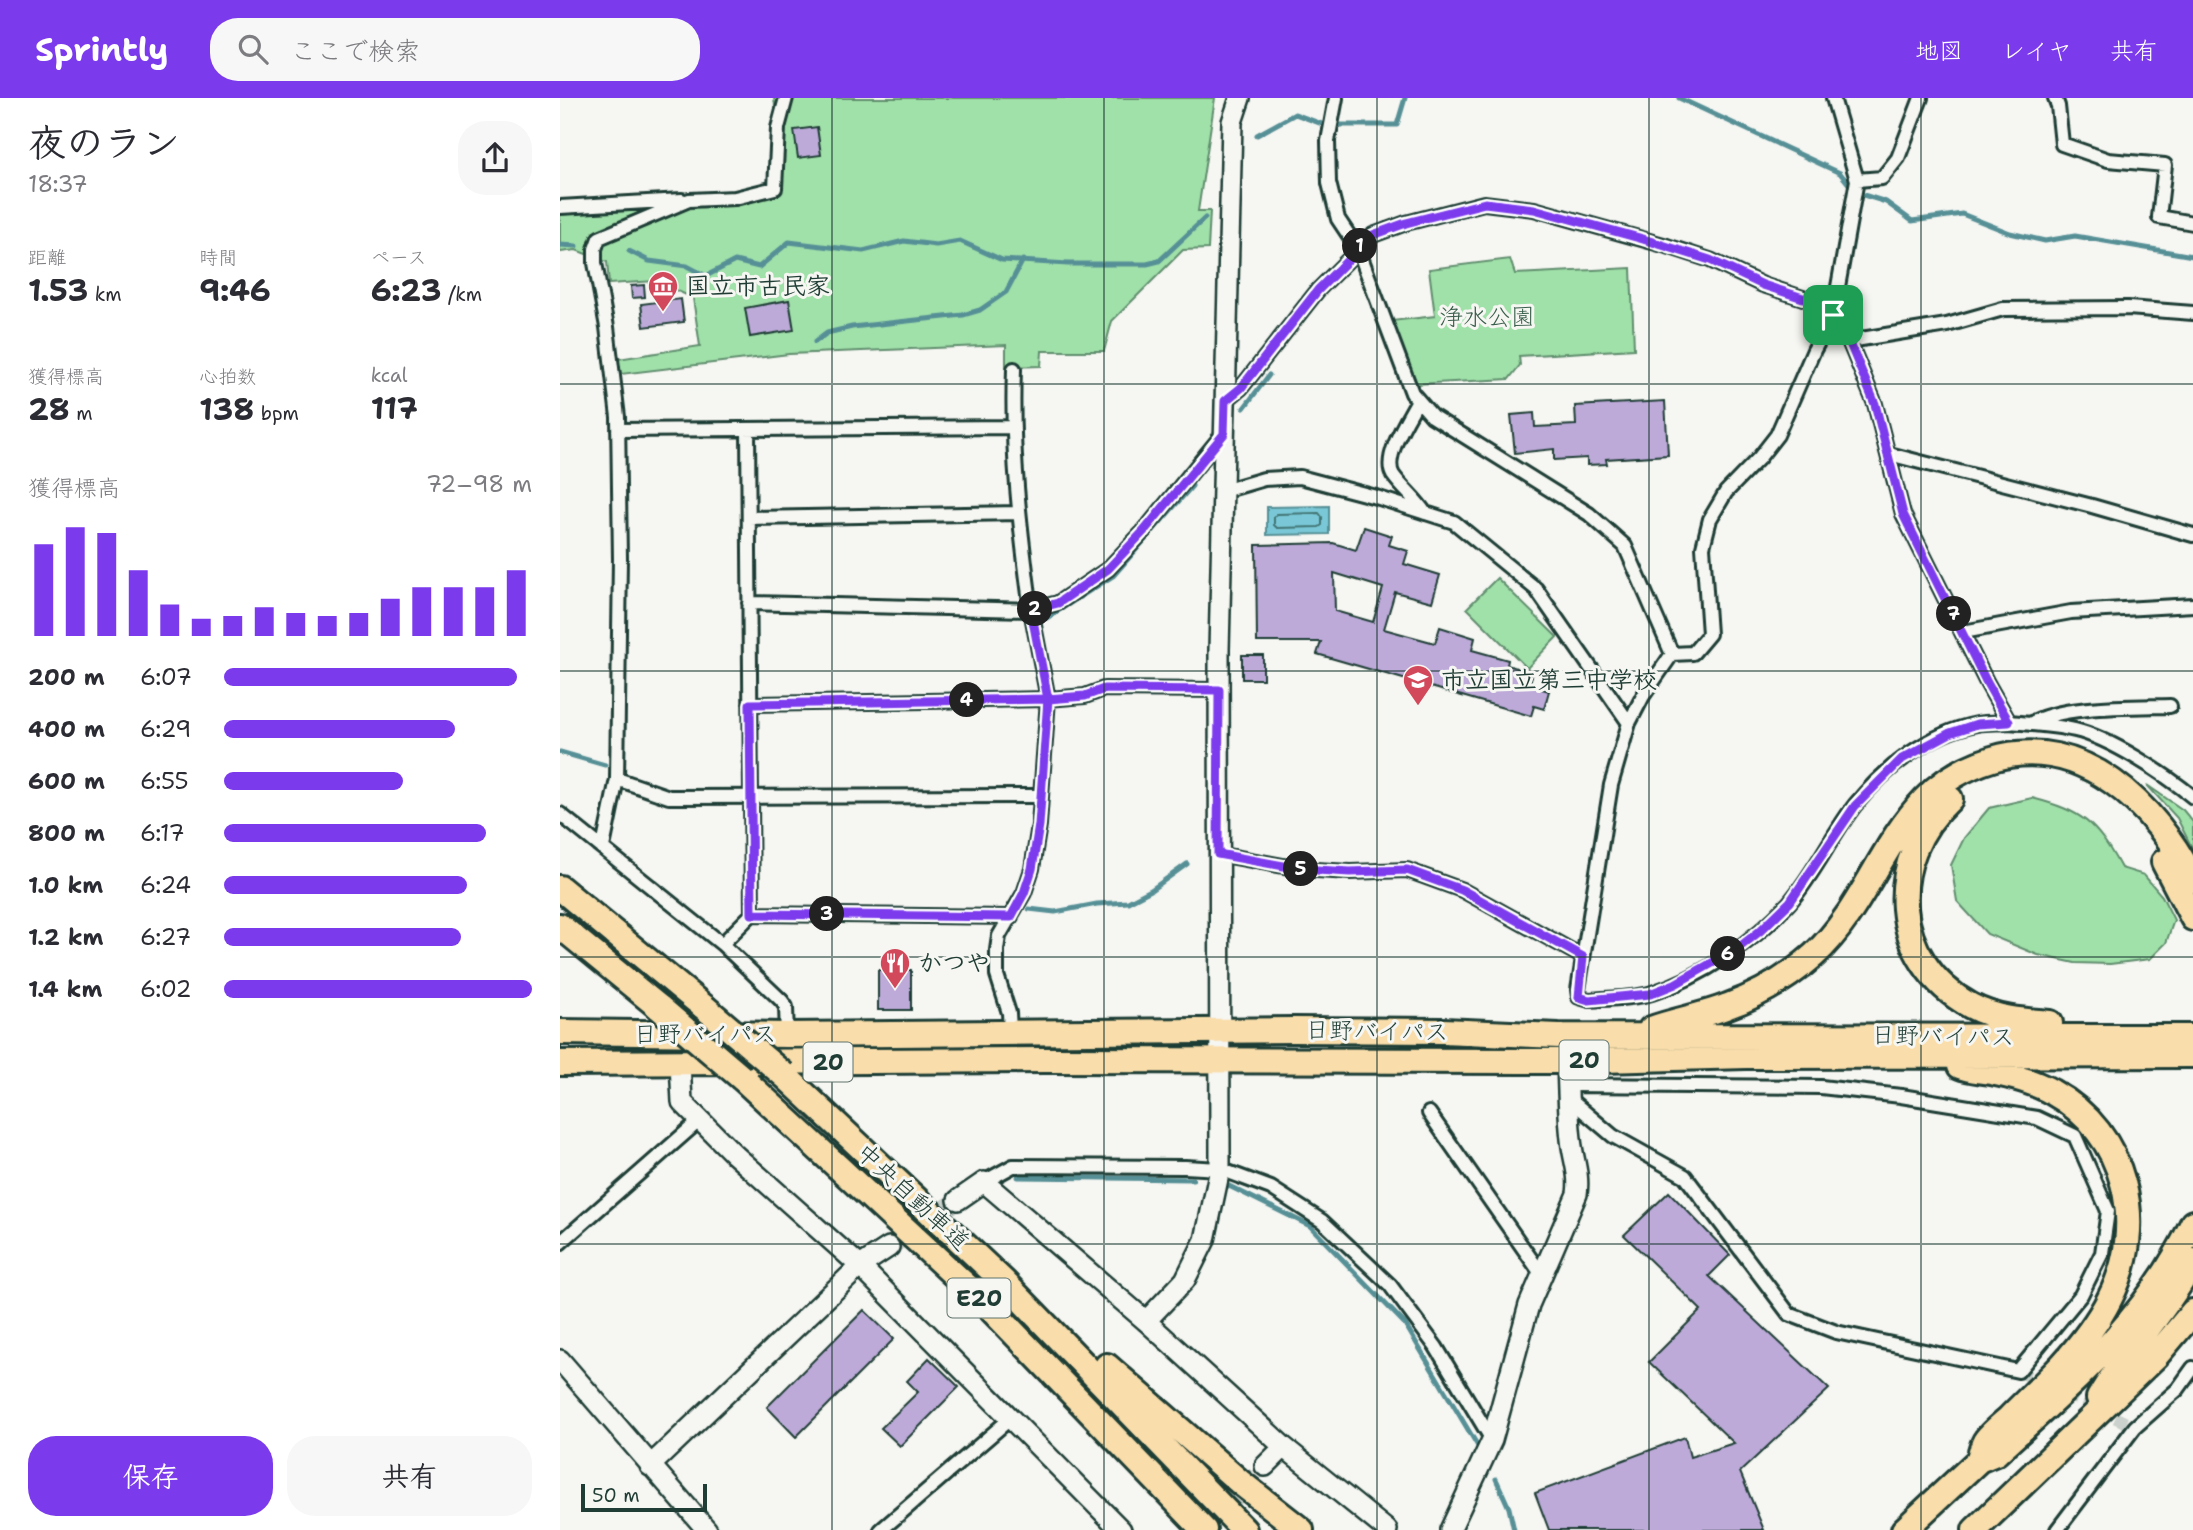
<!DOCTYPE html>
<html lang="ja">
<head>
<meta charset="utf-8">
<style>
	:root { --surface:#fff; --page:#f7f7f7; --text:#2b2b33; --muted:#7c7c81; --accent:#7c3aed }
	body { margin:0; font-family:"Shantell Sans","Klee One",sans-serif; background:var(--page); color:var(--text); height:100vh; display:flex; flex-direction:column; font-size:26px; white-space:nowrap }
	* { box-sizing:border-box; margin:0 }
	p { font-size:23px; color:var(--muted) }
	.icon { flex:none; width:38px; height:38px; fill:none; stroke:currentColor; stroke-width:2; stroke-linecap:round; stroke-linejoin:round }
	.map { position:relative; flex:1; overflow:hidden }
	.details { display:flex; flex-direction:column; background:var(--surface); width:560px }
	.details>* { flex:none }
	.scale { position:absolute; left:21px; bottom:18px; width:126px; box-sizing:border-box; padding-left:7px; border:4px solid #1f3d34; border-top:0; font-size:19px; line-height:24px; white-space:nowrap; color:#1f3d34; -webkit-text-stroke:5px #f6f6f2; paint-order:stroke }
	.pin { position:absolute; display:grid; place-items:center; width:60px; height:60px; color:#fff; margin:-30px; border-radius:14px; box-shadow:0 4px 10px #0006 }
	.km { position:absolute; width:35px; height:35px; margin:-18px; border-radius:50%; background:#222; color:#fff; font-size:19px; line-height:35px; text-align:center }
	.round { display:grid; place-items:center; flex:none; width:74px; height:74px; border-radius:28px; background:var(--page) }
	.headline { display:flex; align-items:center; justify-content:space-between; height:119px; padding:0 28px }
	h1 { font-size:38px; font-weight:700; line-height:52px }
	.figures { display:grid; grid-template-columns:repeat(3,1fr); gap:10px; height:119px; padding:7px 28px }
	.figures div { display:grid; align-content:center }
	.figures b { font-size:30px; font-weight:700 }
	.figures small { font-size:19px; font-weight:400 }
	.figures p { font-size:19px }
	.chart { height:196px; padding:14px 28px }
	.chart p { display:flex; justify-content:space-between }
	.chart svg { width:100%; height:126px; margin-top:7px; stroke:var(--accent); stroke-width:6 }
	.cta { display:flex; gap:14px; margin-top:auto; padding:14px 28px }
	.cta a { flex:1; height:80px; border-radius:28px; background:var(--accent); color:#fff; font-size:28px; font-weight:700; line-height:80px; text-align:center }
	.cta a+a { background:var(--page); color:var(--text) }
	ul { padding:0 28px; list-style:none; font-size:23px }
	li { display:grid; grid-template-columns:112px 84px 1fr; align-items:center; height:52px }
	li i { height:18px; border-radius:9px; background:var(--accent) }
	header { display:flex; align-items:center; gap:42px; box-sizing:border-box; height:98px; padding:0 35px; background:var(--accent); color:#fff }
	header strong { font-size:33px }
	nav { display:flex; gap:38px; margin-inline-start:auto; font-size:24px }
	.search { width:490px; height:63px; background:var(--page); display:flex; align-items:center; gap:18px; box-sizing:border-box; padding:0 24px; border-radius:28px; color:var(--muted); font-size:26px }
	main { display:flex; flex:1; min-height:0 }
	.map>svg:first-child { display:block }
	.green { fill:#a0e0a9; stroke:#608e6e; stroke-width:2 }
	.water { fill:#7ac8d7; stroke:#569096; stroke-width:2 }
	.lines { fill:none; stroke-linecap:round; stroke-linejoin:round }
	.shore { stroke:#437575; stroke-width:2 }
	.stream { stroke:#569096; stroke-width:5 }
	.building { fill:#bdaad9; stroke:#1f3d34; stroke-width:2; fill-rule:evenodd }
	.street-tunnel { stroke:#cbd1cc; stroke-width:12; stroke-dasharray:12 6; stroke-linecap:butt }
	.secondary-tunnel { stroke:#cbd1cc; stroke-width:19; stroke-dasharray:19 10; stroke-linecap:butt }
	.street-casing { stroke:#1f3d34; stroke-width:18 }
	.secondary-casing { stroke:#1f3d34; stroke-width:24 }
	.highway-casing { stroke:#1f3d34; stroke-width:30 }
	.street { stroke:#f6f6f2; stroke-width:12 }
	.secondary { stroke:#f6f6f2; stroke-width:19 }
	.highway { stroke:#f9ddab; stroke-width:24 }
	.highway-bridge-casing { stroke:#1f3d34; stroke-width:30; stroke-linecap:butt }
	.highway-bridge { stroke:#f9ddab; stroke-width:24 }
	.route-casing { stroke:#fff; stroke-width:14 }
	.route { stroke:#7c3aed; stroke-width:9 }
	.grid { fill:none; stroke:#1f3d34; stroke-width:2; stroke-opacity:0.55 }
	.labels { text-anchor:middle; stroke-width:6; stroke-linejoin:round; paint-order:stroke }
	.shield { fill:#f6f6f2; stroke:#60746d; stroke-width:2 }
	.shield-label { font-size:23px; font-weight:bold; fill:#1f3d34 }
	.poi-label { font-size:24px; font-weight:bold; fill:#1f3d34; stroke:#f6f6f2; text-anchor:start }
	.park-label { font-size:24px; fill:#395e4b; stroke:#f6f6f2 }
	.street-label { font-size:24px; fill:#1f3d34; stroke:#f6f6f2 }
</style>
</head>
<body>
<header>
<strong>Sprintly</strong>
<div class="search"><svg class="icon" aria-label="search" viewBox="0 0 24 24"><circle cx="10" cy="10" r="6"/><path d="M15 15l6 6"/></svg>ここで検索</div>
<nav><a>地図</a><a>レイヤ</a><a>共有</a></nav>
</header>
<main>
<section class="details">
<div class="headline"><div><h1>夜のラン</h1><p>18:37</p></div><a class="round"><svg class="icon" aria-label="share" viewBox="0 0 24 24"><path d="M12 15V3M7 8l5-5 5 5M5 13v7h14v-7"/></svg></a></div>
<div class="figures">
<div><p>距離</p><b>1.53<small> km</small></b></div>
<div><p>時間</p><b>9:46</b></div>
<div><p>ペース</p><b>6:23<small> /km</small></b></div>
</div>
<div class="figures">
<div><p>獲得標高</p><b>28<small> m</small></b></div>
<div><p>心拍数</p><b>138<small> bpm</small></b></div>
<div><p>kcal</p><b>117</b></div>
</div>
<div class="chart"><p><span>獲得標高</span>72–98 m</p>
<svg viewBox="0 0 160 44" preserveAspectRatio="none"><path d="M5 44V12M15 44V6M25 44V8M35 44V21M45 44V33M55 44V38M65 44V37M75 44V34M85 44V36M95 44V37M105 44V36M115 44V31M125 44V27M135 44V27M145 44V27M155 44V21"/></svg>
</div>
<ul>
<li><b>200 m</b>6:07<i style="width:95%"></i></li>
<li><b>400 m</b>6:29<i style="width:75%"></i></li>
<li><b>600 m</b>6:55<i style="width:58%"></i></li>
<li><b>800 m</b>6:17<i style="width:85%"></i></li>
<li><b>1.0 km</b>6:24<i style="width:79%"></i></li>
<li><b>1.2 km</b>6:27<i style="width:77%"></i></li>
<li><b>1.4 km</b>6:02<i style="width:100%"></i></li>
</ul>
<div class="cta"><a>保存</a><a>共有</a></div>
</section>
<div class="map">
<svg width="1633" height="1432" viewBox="0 0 1633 1432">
	<rect width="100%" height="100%" fill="#f6f6f2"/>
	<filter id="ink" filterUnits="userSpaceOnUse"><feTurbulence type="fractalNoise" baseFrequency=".0143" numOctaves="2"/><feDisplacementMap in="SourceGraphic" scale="14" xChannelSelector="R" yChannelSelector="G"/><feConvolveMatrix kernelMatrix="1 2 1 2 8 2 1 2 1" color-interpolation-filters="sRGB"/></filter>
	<g filter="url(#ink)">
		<path class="green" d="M214 0H655L638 113H650L648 151 623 152 552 223 544 253H482L481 268 446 269V247L229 256 61 276 58 261 140 248 133 200 96 183 49 186 47 164 16 152 0 154V109L215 91 218 30Z
			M950 161 955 176 1071 170 1074 251 959 258 960 267 949 281 856 286 831 223 875 218 869 171Z
			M937 480 997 539 967 570 907 510Z
			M1587 687 1623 712 1633 724V752L1617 720Z
			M1472 700C1522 713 1536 724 1561 770L1584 777 1602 798 1614 822 1606 845 1590 861 1550 866 1515 865 1478 857 1427 836 1397 803 1391 767 1404 740 1429 710Z"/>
		<path class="water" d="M769 408V436L707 437V409Z"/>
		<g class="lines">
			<path class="shore" d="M759 415 762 419V427L759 429 717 430 714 427V419L717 416Z"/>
			<path class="stream" d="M1119 0 1280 75 1292 90
				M780 27H837L845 0
				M697 37 735 16 762 26
				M1297 95 1326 104 1352 123 1402 116 1450 135 1485 143 1515 138 1633 158
				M0 147 16 148
				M69 153 89 163 127 168 146 178 175 163 199 169 229 144 303 153 344 143 376 147 400 143 442 162 508 166H587L599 163 645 120
				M255 244 267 235 292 229 403 217 420 212 446 194 463 162
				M684 310 709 277
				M487 520 553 478 632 388
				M0 654 45 667
				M469 811 495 814 537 806 568 804 591 792 627 766
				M458 1079 633 1081
				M669 1088 750 1128 845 1226 919 1350
				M936 1381 949 1410 954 1432"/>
		</g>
		<path class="building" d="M257 29 261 57 238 60 234 32Z
			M84 187 85 199 72 200 71 188Z
			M121 201 124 224 84 229 81 206Z
			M229 202 234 232 190 239 185 210Z
			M1105 303 1108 357 1046 361 1047 366 1027 367V360L994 362V351L955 355 951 317 974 315 975 329 1016 327 1015 308Z
			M804 429 832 438 829 447 848 453 844 466 880 477 872 504 835 494 824 531 875 545 880 529 915 540 912 552 948 562 947 567 973 575 969 587 989 593 984 611 974 608 971 618 757 556 761 544H697L696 447 773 445 796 452ZM774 475 823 490 813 524 775 513Z
			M682 557H703V581H682Z
			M318 872H351V912H318Z
			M1109 1094 1170 1157 1149 1178 1269 1291 1180 1374 1204 1432H989L975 1395 1125 1339 1130 1359 1174 1345 1089 1264 1141 1212 1064 1137Z
			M304 1212 334 1241 236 1339 207 1309Z
			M369 1260 399 1289 340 1348 321 1330 358 1294 347 1283Z"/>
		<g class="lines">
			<path class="street-tunnel" d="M1458 1273 1575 1329"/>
			<path class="secondary-tunnel" d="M329 1149 398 1102
				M642 1432 705 1368"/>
			<g class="street-casing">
				<path id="street" d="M776 0 768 43 769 85 778 121 798 151 852 295 872 318 1029 416 1065 448 1112 556 1083 598 1069 625
					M1495 0 1498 8 1502 46 1548 62 1605 67 1599 119 1633 125
					M1297 82 1322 80 1338 60 1361 0
					M0 109 122 102
					M1289 243 1387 227 1443 211 1568 210 1633 215
					M858 302C849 319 822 359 833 377 842 390 856 401 865 415
					M665 303 681 290 758 192 813 137 846 125 924 105 974 111 1107 148 1150 162 1203 187 1246 201 1273 217 1254 252 1217 337 1199 360 1166 394 1150 421 1143 449 1149 536 1133 555 1112 556
					M58 332 452 329
					M188 332 192 816
					M1329 356 1532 408 1633 437
					M663 393 704 381 740 379 816 399 894 424 976 491 1069 625 1051 687 1018 892 1019 899 1029 902C1049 900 1074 901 1092 895 1142 879 1195 843 1229 805 1255 775 1271 738 1295 707 1325 670 1369 635 1417 626 1428 624 1439 625 1449 624L1427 585 1343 416 1315 306 1289 243 1273 217 1297 82 1273 0
					M189 420 458 415
					M189 505 471 512C460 430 451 354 454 271
					M1403 534 1511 514 1633 507
					M190 606 488 601 525 598 544 591 659 592
					M1449 624C1471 626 1493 627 1515 632 1550 640 1605 676 1633 699
					M1470 626C1499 607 1574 609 1610 608
					M57 681 109 699 480 698
					M0 716 162 846 222 903 226 909 227 937
					M43 749 57 681 60 461 58 319 47 229 35 165V151L39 140 129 102 175 100 215 90 218 30 226 0
					M658 756 740 771 790 774 847 772 902 792 1023 859
					M162 846 192 816 451 819
					M450 933 449 915 437 877V852L439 838 464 795 472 771 479 727 488 601 471 512 498 505 548 471 584 433 663 336
					M1007 999 1053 1038 1125 1078 1229 1216 1276 1234 1458 1273 1521 1197 1542 1155 1548 1113 1515 1038 1477 1020 1341 998 1261 989 1008 987
					M869 1015 982 1177
					M424 1084 453 1068 625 1069 660 1071 711 1090 762 1123 830 1187 876 1249 932 1342
					M0 1145 140 1022
					M321 1432 451 1320
					M1497 1432 1575 1329 1618 1291 1633 1270"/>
			</g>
			<g class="secondary-casing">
				<path id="secondary" d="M120 965 122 1004 174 1056 300 1168 561 1432
					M398 1102 424 1084 586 1223 724 1349 827 1432
					M586 1223 625 1182 645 1142 660 1071 659 552 672 24 680 0
					M0 1262 147 1432
					M90 1368 300 1168 329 1149
					M705 1368 724 1349
					M890 1432 932 1342 969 1207 1017 1096C1020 1075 1013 1062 1011 1041 1008 1015 1008 989 1007 963"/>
			</g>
			<g class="highway-casing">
				<path id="highway" d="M1390 701C1324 762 1329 863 1411 908 1435 921 1463 923 1490 925
					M1604 764 1633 820
					M0 790 144 909
					M0 828 100 910
					M1091 931C1116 922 1143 918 1168 908 1199 897 1229 879 1254 857 1302 813 1320 748 1365 701 1384 681 1406 669 1432 661 1522 634 1596 708 1633 782
					M0 934 227 937 733 932 883 933 999 938 1633 939
					M0 965 485 962 1007 963 1186 958 1633 957
					M1400 968C1410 972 1420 972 1431 974 1452 978 1473 983 1492 994 1567 1035 1588 1128 1549 1202 1537 1226 1520 1247 1502 1267 1485 1285 1467 1302 1449 1320 1441 1327 1432 1334 1426 1342 1422 1347 1421 1356 1419 1362
					M224 977 444 1184 684 1432
					M182 980 427 1207 644 1432
					M547 1268 681 1385 741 1432
					M1539 1300C1567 1252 1607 1212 1633 1163
					M1344 1432 1419 1362 1436 1355C1513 1285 1588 1221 1633 1125
					M1415 1432 1596 1258 1633 1214"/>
			</g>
			<use href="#street" class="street"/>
			<use href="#secondary" class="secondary"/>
			<use href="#highway" class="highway"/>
			<g class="highway-bridge-casing">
				<path id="highway-bridge" d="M144 909 224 977
					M100 910 182 980"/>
			</g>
			<use href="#highway-bridge" class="highway-bridge"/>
		</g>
	</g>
	<g class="lines" filter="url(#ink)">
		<g class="route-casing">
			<path id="route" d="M1273 217 1246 201 1203 187 1150 162 1083 141 974 111 925 105 846 125 813 137 758 192 681 290 665 303 664 336 584 433 548 471 498 505 471 512 488 601 479 727 472 771 464 795 451 819 192 816 190 606 488 601 525 598 544 591 659 592 658 756 740 771 790 774 847 772 902 792 1023 859 1019 899 1029 902 1090 896 1115 886 1177 851 1200 833 1230 804 1295 708 1342 661 1390 635 1417 626 1449 624 1427 585 1343 416 1315 306 1289 243 1273 217"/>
		</g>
		<use href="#route" class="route"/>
	</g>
	<path class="grid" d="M272 0V1432M544 0V1432M817 0V1432M1089 0V1432M1361 0V1432M0 286H1633M0 573H1633M0 859H1633M0 1146H1633"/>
	<defs>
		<g id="museum-pin" transform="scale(1.575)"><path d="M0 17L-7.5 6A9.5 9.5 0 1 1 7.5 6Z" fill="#d1495b" stroke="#f6f6f2"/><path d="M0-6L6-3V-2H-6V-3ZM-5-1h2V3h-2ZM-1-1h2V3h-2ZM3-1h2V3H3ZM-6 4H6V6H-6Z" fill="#fff"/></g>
		<g id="school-pin" transform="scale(1.575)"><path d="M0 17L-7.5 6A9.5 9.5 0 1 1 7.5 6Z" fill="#d1495b" stroke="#f6f6f2"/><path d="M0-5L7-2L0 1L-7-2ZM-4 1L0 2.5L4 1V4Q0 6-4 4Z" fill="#fff"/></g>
		<g id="restaurant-pin" transform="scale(1.575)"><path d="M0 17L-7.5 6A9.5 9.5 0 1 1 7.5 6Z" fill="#d1495b" stroke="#f6f6f2"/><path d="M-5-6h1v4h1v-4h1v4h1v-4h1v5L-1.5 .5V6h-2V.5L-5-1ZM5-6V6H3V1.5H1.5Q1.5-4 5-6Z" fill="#fff"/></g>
	</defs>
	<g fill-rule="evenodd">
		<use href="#museum-pin" x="103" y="188"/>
		<use href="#school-pin" x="858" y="582"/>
		<use href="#restaurant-pin" x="335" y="865"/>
	</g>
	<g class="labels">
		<g class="shield">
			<rect x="999.5" y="942.5" width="49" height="39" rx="5"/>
			<rect x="243.5" y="944.5" width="49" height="39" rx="5"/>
			<rect x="387.5" y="1180.5" width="63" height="39" rx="5"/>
		</g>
		<g class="shield-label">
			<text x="1024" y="970">20</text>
			<text x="268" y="972">20</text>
			<text x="419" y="1208">E20</text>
		</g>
		<g class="poi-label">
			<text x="126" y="196">国立市古民家</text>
			<text x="881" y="590">市立国立第三中学校</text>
			<text x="358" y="873">かつや</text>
		</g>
		<g class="park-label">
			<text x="927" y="227">浄水公園</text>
		</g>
		<g class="street-label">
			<text transform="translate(817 933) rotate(1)" y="8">日野バイパス</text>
			<text x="145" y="944">日野バイパス</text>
			<text transform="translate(1383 938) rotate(1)" y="8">日野バイパス</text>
			<text transform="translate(353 1099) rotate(43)" y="8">中央自動車道</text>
		</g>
	</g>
</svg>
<div class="scale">50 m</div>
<div class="pin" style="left:1273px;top:217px;background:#1e9e55"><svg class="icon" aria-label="arrive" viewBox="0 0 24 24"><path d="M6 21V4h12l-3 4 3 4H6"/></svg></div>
<b class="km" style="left:800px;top:148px">1</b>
<b class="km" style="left:475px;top:511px">2</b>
<b class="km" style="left:267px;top:816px">3</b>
<b class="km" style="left:407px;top:602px">4</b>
<b class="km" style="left:741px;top:771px">5</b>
<b class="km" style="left:1168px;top:856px">6</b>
<b class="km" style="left:1394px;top:516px">7</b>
</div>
</main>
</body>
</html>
